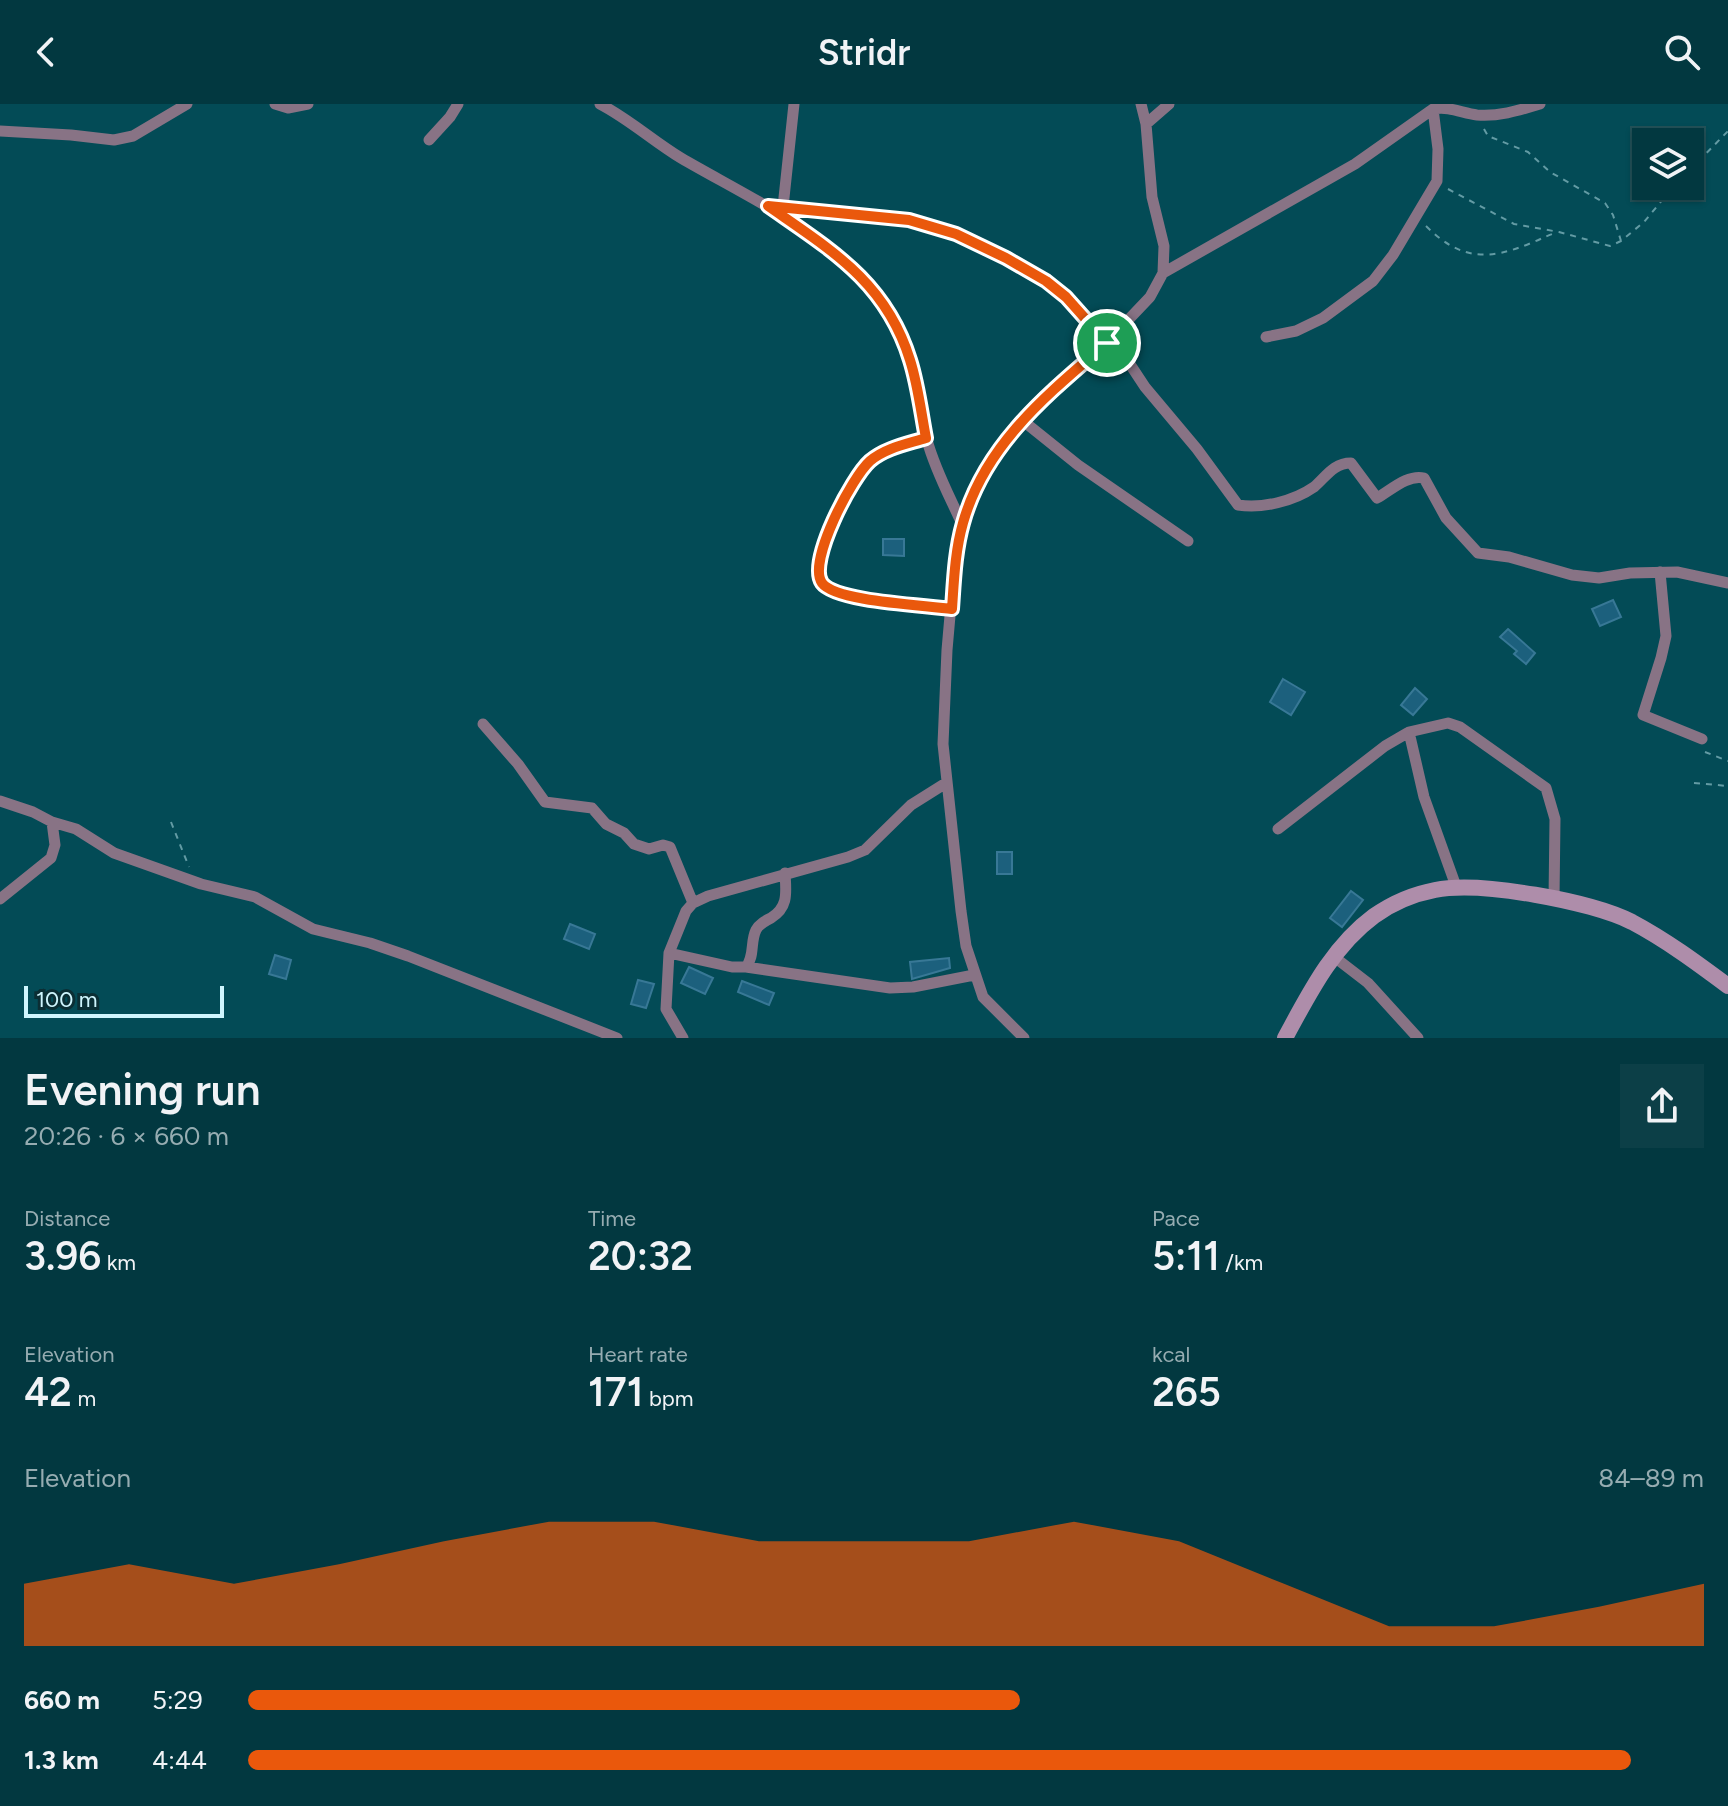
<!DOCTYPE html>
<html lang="en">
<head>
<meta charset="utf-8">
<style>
	:root { --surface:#023840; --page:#0c3f47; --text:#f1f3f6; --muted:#96acb1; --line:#235259; --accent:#ea580c }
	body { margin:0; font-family:Figtree,sans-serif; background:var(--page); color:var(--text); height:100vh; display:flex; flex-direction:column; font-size:30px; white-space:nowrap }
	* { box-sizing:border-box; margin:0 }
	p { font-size:26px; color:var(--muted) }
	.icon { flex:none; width:44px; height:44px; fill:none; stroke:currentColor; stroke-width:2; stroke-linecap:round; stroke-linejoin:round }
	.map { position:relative; height:934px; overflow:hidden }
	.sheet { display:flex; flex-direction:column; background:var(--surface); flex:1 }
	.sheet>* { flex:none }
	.controls { position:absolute; left:1632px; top:24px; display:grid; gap:16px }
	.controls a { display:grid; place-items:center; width:72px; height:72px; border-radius:0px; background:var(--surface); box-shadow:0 2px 6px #0004,0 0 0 2px var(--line); font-size:40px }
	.scale { position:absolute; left:24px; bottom:20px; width:200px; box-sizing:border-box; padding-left:8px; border:4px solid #cff5fd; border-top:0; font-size:22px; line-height:28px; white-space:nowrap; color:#cff5fd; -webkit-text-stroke:6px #0b2e34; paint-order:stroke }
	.pin { position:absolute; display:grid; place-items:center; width:68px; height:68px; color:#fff; margin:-34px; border:4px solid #fff; border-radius:50%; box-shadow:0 2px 8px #0007 }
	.round { display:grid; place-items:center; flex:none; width:84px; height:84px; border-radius:0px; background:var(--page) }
	.headline { display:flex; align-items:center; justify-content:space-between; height:136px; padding:0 24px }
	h1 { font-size:44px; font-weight:600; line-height:60px }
	.figures { display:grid; grid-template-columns:repeat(3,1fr); gap:12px; height:136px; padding:8px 24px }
	.figures div { display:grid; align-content:center }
	.figures b { font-size:40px; font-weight:600 }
	.figures small { font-size:22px; font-weight:400 }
	.figures p { font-size:22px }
	.chart { height:224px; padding:16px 24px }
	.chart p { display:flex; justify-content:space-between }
	.chart svg { width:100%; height:144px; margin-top:8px; fill:var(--accent); opacity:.7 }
	ul { padding:0 24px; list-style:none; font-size:26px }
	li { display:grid; grid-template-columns:128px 96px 1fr; align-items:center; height:60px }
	li i { height:20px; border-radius:10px; background:var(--accent) }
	header { display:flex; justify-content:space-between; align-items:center; height:104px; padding:0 24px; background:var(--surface); font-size:36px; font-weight:600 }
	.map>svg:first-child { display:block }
	.building { fill:#1c607d; stroke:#387896; stroke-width:2 }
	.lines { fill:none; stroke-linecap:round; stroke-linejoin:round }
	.path { stroke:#639ba4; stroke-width:2; stroke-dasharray:6 6; stroke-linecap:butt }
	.minor { stroke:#887385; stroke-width:11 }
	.secondary { stroke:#ae8daa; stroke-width:16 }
	.route-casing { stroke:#fff; stroke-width:16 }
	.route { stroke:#ea580c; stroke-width:10 }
</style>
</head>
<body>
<header><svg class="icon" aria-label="back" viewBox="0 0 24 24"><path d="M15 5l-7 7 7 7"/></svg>Stridr<svg class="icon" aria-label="search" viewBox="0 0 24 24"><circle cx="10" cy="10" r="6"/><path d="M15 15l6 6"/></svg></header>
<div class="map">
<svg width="1728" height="934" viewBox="0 0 1728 934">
	<rect width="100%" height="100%" fill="#034b56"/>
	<path class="building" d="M883 435H904V452L883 451Z
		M1613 496 1621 513 1600 522 1592 505Z
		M1508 525 1535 549 1526 560 1514 550 1517 547 1500 533Z
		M1283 575 1305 588 1291 611 1270 598Z
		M1415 584 1427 595 1413 611 1401 601Z
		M997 748H1012V770H997Z
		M1351 787 1363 796 1342 823 1330 814Z
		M570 820 595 830 589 845 564 835Z
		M275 851 291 856 286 875 269 870Z
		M949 854 950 864 912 875 910 858Z
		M689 863 713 874 705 890 681 879Z
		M638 876 654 880 646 904 631 900Z
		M742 877 774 889 769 901 738 888Z"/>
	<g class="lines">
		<path class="path" d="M1484 25 1488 32 1528 48 1550 68 1605 99 1613 111 1621 137
			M1690 66 1728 27
			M1448 85 1514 120 1559 128 1610 142 1621 137 1644 118 1674 82
			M1426 122C1460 156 1488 157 1531 139 1539 136 1546 132 1555 129
			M913 338C898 343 880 347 868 358 852 374 804 463 824 481 844 499 912 499 939 503
			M1705 648 1728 657
			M1694 679 1728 682
			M171 718 189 763"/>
		<path class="minor" d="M275 0 288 4 308 0
			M600 0C629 15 653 37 681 54 751 95 852 140 893 213 914 252 915 295 927 336 935 366 950 393 962 420
			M1146 20 1169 0
			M0 27 71 31 114 36 133 32 187 0
			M429 36 450 13 458 0
			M769 102 909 116 956 130 1006 154 1046 177 1066 193 1107 239
			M783 103 794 0
			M1163 169 1355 60 1433 5C1449 2 1462 9 1477 11 1498 13 1520 6 1540 0
			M1112 233 1145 283 1197 345 1238 401C1262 405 1294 397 1314 383 1326 373 1333 359 1351 359L1377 394C1391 386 1408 370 1424 374L1446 414 1478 449 1509 453 1572 471 1599 474 1630 469 1677 468 1728 479
			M1266 233 1296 227 1323 214 1373 177 1393 151 1437 77 1438 45 1433 5
			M1022 316 1078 361 1188 437
			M1660 468 1666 532 1661 554 1643 611 1702 635
			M483 620 518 660 545 698 592 704 606 720 624 729 634 740 649 745 663 741 670 743 693 799
			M1409 628 1424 693 1457 785
			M0 697 33 708 52 718 55 741 51 754 0 795
			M52 718 76 725 114 749 201 780 255 793 313 825 370 839 408 852 617 934
			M1278 725 1385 642 1409 628 1448 619 1460 623 1546 684 1555 715 1554 795
			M669 849 732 863H746C755 852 750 838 756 826 759 820 765 817 771 814 789 803 786 788 785 769
			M1333 852 1368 879 1418 934
			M746 863 890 884 913 883 974 871
			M683 934 666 905 669 849 686 807 693 799 708 792 848 753 865 746 911 701 946 679
			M1024 934 983 893 966 842 961 807 943 640 947 546 954 466 968 402 998 344 1041 295 1112 233 1150 193 1163 169 1164 142 1152 93 1146 20 1141 0"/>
		<path class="secondary" d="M1285 934C1309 890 1332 843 1374 812 1391 800 1414 790 1435 786 1481 777 1590 797 1632 818 1666 836 1697 859 1728 882"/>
	</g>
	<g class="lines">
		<g class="route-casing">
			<path id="route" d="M768 102 909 116 956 130 1006 154 1046 177 1066 193 1107 239C1048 290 985 340 963 419 955 447 954 476 952 505 926 501 836 498 822 479 807 458 852 373 870 357 885 344 907 340 926 334 921 308 918 281 910 256 886 178 831 146 768 102Z"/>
		</g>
		<use href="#route" class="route"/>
	</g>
</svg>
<div class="controls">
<a><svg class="icon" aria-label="layers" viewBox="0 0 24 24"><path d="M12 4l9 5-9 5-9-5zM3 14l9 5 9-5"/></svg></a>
</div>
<div class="scale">100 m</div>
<div class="pin" style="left:1107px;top:239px;background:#1e9e55"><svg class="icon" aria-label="arrive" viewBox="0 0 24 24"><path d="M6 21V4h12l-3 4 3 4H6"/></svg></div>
</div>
<section class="sheet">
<div class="headline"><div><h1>Evening run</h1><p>20:26 · 6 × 660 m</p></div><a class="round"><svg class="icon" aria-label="share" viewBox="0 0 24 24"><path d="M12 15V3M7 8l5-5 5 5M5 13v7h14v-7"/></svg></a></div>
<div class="figures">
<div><p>Distance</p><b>3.96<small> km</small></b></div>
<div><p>Time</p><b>20:32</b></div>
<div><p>Pace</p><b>5:11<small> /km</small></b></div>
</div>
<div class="figures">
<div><p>Elevation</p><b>42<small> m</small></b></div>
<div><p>Heart rate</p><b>171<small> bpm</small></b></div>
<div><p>kcal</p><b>265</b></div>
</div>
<div class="chart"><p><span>Elevation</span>84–89 m</p>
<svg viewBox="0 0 160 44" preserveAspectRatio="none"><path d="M0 44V25L10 19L20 25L30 19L40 12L50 6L60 6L70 12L80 12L90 12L100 6L110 12L120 25L130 38L140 38L150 32L160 25V44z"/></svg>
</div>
<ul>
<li><b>660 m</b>5:29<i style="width:53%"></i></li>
<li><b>1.3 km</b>4:44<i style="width:95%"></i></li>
</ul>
</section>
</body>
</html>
